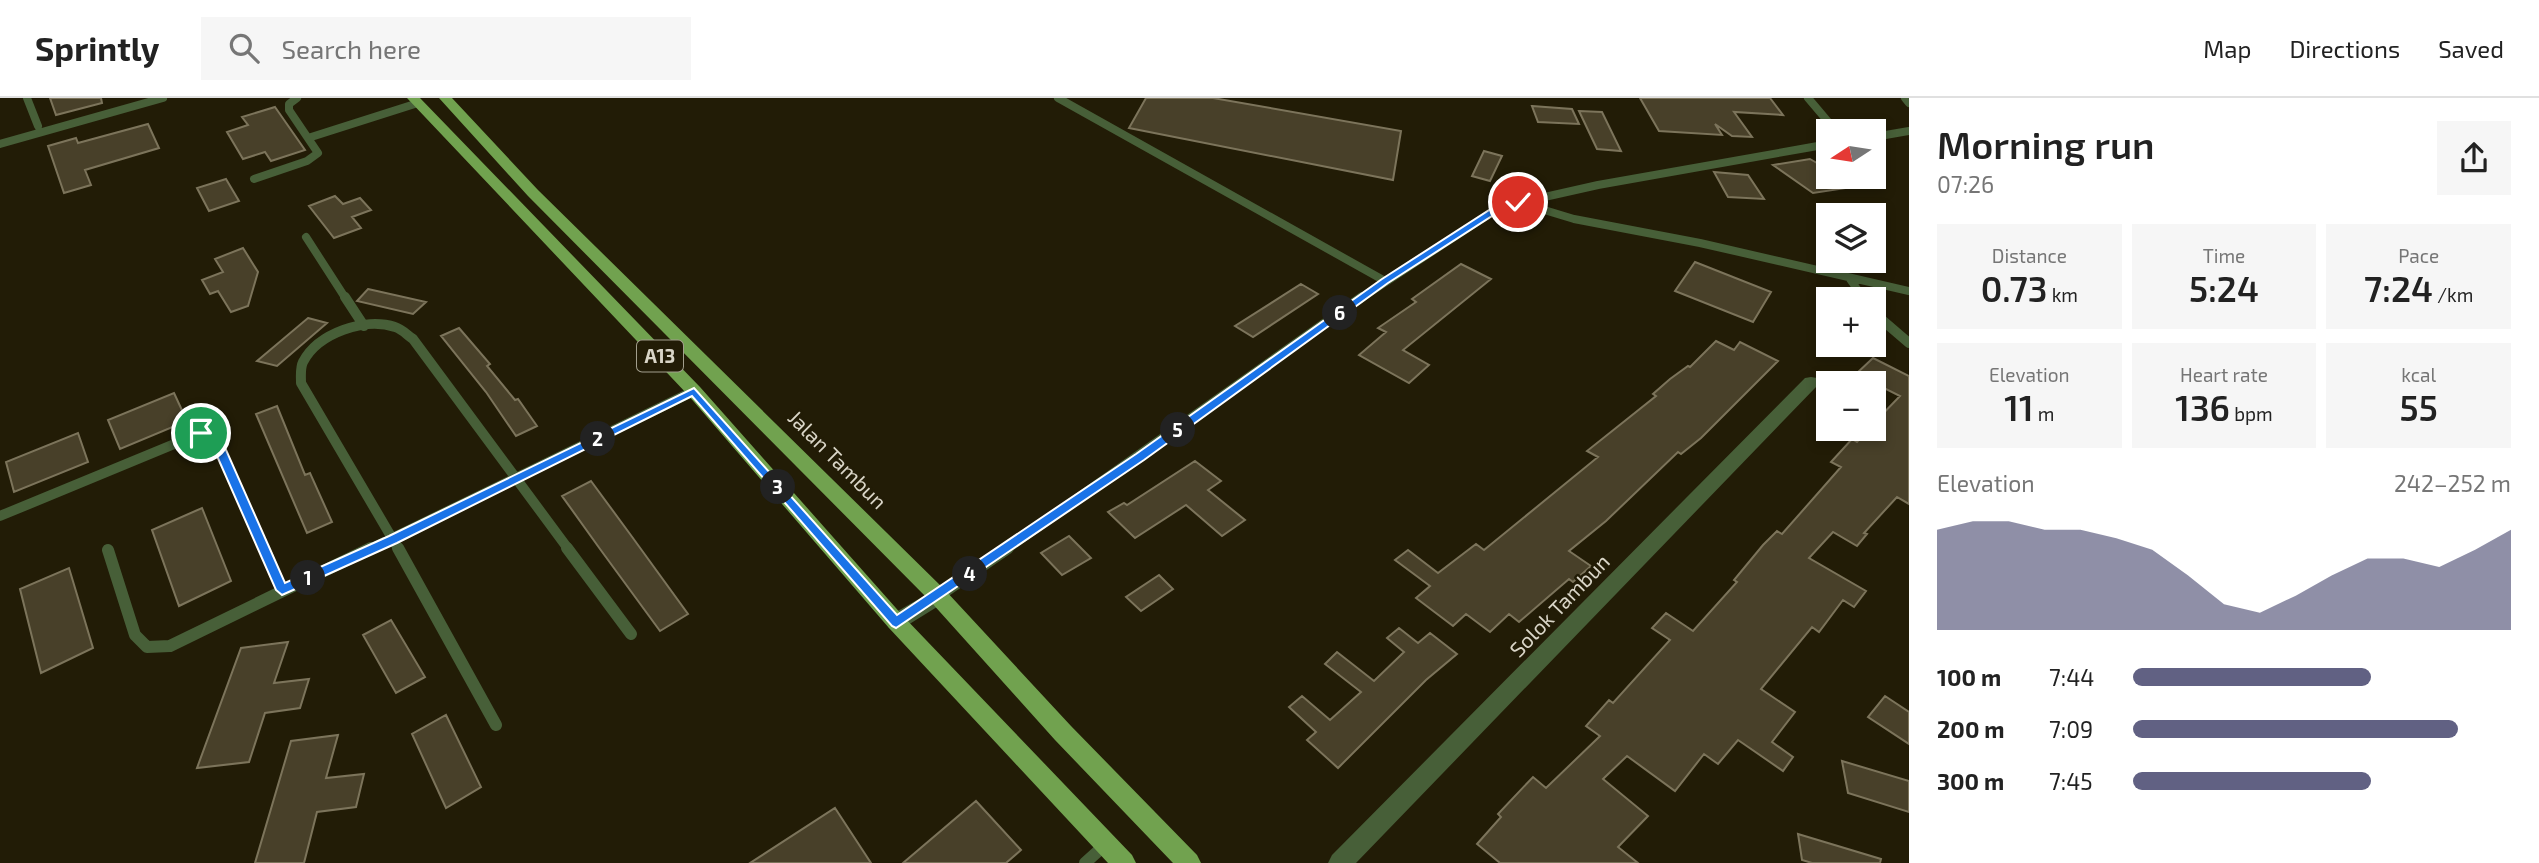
<!DOCTYPE html>
<html lang="en">
<head>
<meta charset="utf-8">
<style>
	:root { --surface:#fff; --page:#f6f6f6; --text:#222; --muted:#767676; --line:#e0e0e0; --accent:#616183 }
	body { margin:0; font-family:"Exo 2",sans-serif; background:var(--page); color:var(--text); height:100vh; display:flex; flex-direction:column; font-size:26px; white-space:nowrap }
	* { box-sizing:border-box; margin:0 }
	p { font-size:23px; color:var(--muted) }
	.icon { flex:none; width:38px; height:38px; fill:none; stroke:currentColor; stroke-width:2; stroke-linecap:round; stroke-linejoin:round }
	.map { position:relative; flex:1; overflow:hidden }
	.side { display:flex; flex-direction:column; background:var(--surface); width:630px }
	.side>* { flex:none }
	.needle { width:46px; rotate:258deg }
	.buttons { position:absolute; left:1816px; top:21px; display:grid; gap:14px }
	.buttons a { display:grid; place-items:center; width:70px; height:70px; border-radius:0px; background:var(--surface); box-shadow:0 4px 10px #0003; font-size:35px }
	.pin { position:absolute; display:grid; place-items:center; width:60px; height:60px; color:#fff; margin:-30px; border:4px solid #fff; border-radius:50%; box-shadow:0 2px 7px #0007 }
	.km { position:absolute; width:35px; height:35px; margin:-18px; border-radius:50%; background:#222; color:#fff; font-size:19px; line-height:35px; text-align:center }
	.round { display:grid; place-items:center; flex:none; width:74px; height:74px; border-radius:0px; background:var(--page) }
	.overview { display:flex; align-items:center; justify-content:space-between; height:119px; padding:0 28px }
	h1 { font-size:38px; font-weight:600; line-height:52px }
	.metrics { display:grid; grid-template-columns:repeat(3,1fr); gap:10px; height:119px; padding:7px 28px }
	.metrics div { display:grid; align-content:center; border-radius:0px; background:var(--page); text-align:center }
	.metrics b { font-size:35px; font-weight:600 }
	.metrics small { font-size:19px; font-weight:400 }
	.metrics p { font-size:19px }
	.chart { height:196px; padding:14px 28px }
	.chart p { display:flex; justify-content:space-between }
	.chart svg { width:100%; height:126px; margin-top:7px; fill:var(--accent); opacity:.7 }
	ul { padding:0 28px; list-style:none; font-size:23px }
	li { display:grid; grid-template-columns:112px 84px 1fr; align-items:center; height:52px }
	li i { height:18px; border-radius:9px; background:var(--accent) }
	header { display:flex; align-items:center; gap:42px; box-sizing:border-box; height:98px; padding:0 35px; background:var(--surface); border-bottom:2px solid var(--line) }
	header strong { font-size:33px }
	nav { display:flex; gap:38px; margin-inline-start:auto; font-size:24px }
	.search { width:490px; height:63px; background:var(--page); display:flex; align-items:center; gap:18px; box-sizing:border-box; padding:0 24px; border-radius:0px; color:var(--muted); font-size:26px }
	main { display:flex; flex:1; min-height:0 }
	.map>svg:first-child { display:block }
	.building { fill:#484029; stroke:#7c745b; stroke-width:2 }
	.lines { fill:none; stroke-linecap:round; stroke-linejoin:round }
	.lane-far2 { stroke:#475f38; stroke-width:8 }
	.lane-far1 { stroke:#475f38; stroke-width:10 }
	.lane { stroke:#475f38; stroke-width:12 }
	.street { fill:#475f38; fill-rule:evenodd }
	.primary { fill:#71a24f; fill-rule:evenodd }
	.route { fill:#1a73e8; stroke:#fff; stroke-width:2 }
	.labels { text-anchor:middle; stroke-width:5; stroke-linejoin:round; paint-order:stroke }
	.shield { fill:#221c06; stroke:#a29e8d; stroke-width:2 }
	.shield-label { font-size:19px; font-weight:bold; fill:#d9d5c7 }
	.street-label { font-size:21px; fill:#d9d5c7; stroke:#221c06 }
</style>
</head>
<body>
<header>
<strong>Sprintly</strong>
<div class="search"><svg class="icon" aria-label="search" viewBox="0 0 24 24"><circle cx="10" cy="10" r="6"/><path d="M15 15l6 6"/></svg>Search here</div>
<nav><a>Map</a><a>Directions</a><a>Saved</a></nav>
</header>
<main>
<div class="map">
<svg width="1909" height="765" viewBox="0 0 1909 765">
	<rect width="100%" height="100%" fill="#221c06"/>
	<path class="building" d="M50 0H101L102 5 56 17Z
		M1146 0H1213L1401 33 1393 82 1129 30Z
		M1640 0H1770L1783 17 1734 14 1752 39 1732 38 1715 26 1722 37 1659 33Z
		M1532 8 1572 11 1579 26 1538 24Z
		M275 9 305 52 271 63 265 54 243 61 227 34 248 27 242 19Z
		M1579 13 1602 14 1621 53 1597 51Z
		M148 26 159 50 85 72 91 87 64 95 48 48 76 40 78 45Z
		M1484 53 1502 58 1490 83 1472 78Z
		M1810 61 1829 72V79H1839L1853 89 1813 95 1773 67Z
		M1714 74 1748 77 1764 101 1728 99Z
		M226 81 239 103 209 113 197 90Z
		M335 98 343 106 360 100 371 112 352 119 361 130 334 140 309 108Z
		M243 150 258 174 248 208 231 214 218 193 210 196 202 182 223 174 215 161Z
		M1695 164 1771 194 1753 224 1675 193Z
		M1461 166 1491 181 1403 252 1429 267 1409 285 1359 257 1386 234 1378 230 1416 204 1412 201Z
		M1301 186 1318 196 1253 239 1235 228Z
		M368 191 426 204 413 216 357 203Z
		M308 220 327 225 277 268 257 263Z
		M459 230 490 266 487 268 515 302 518 301 537 328 516 338 486 294 441 238Z
		M1716 243 1734 252 1740 244 1778 263 1701 340 1681 356 1678 354 1606 423 1569 453 1591 468 1573 484 1569 481 1519 524 1509 516 1490 534 1466 516 1453 528 1416 500 1430 488 1395 462 1408 452 1438 475 1476 446 1484 452 1598 359 1587 353 1656 298 1653 296 1670 281 1688 268 1690 269Z
		M1873 260 1909 278V406L1897 399 1864 435 1867 436 1857 448 1833 434 1809 460 1866 493 1854 509 1843 502 1819 534 1812 529 1761 591 1795 614 1772 644 1793 659 1783 673 1738 642 1718 666 1704 656 1675 693 1627 658 1603 681 1648 718 1618 749 1638 765H1500L1477 746 1501 719 1498 716 1533 679 1546 690 1600 638 1586 628 1609 602 1613 605 1670 542 1652 530 1666 515 1693 533 1737 484 1734 482 1763 447 1777 433 1782 436 1841 369 1831 364 1852 341 1857 344 1869 331H1874V325L1900 298 1856 276Z
		M174 295 187 323 120 351 108 322Z
		M277 308 305 377 310 375 332 424 307 435 256 316Z
		M78 335 88 364 14 394 6 364Z
		M1195 363 1221 383 1208 392 1245 422 1222 438 1186 407 1135 440 1108 414 1124 405 1127 407Z
		M591 383 630 436 688 516 660 533 600 451 562 398Z
		M202 410 231 483 179 508 152 432Z
		M1069 438 1091 460 1062 477 1041 455Z
		M69 470 93 550 41 575 20 491Z
		M1159 477 1173 491 1141 513 1126 499Z
		M391 522 425 579 396 595 363 537Z
		M1399 530 1418 545 1430 535 1457 556 1426 582 1338 670 1307 642 1316 634 1289 609 1302 598 1330 622 1361 594 1325 566 1337 554 1374 583 1404 554 1387 540Z
		M288 544 274 585 309 581 300 610 265 615 249 664 197 670 241 550Z
		M1885 598 1909 614V646L1868 619Z
		M446 617 481 689 446 710 412 636Z
		M338 637 326 680 364 676 356 709 317 714 304 765H255L291 643Z
		M1842 663 1909 683V714L1848 695Z
		M976 703 1021 752 1006 765H903Z
		M835 710 871 765H750Z
		M1798 736 1881 761 1880 765H1812L1802 762Z"/>
	<g class="lines">
		<path class="lane-far2" d="M27 0 38 28
			M1058 0 1385 183
			M1808 0 1836 33
			M1905 0 1909 5
			M1874 39 1909 33
			M308 40 418 5
			M0 46 163 0
			M254 81 307 63 318 55 289 12V6L297 0
			M1521 105 1574 121 1700 145 1909 193
			M306 139 346 201
			M1850 181 1864 201
			M1360 201 1500 109 1598 87 1829 46"/>
		<path class="lane-far1" d="M345 199 364 228
			M1874 215 1909 245
			M0 418 201 335 215 339 264 452
			M368 452 694 293
			M399 452 301 285C301 278 300 270 303 264 318 235 365 219 395 229 402 231 407 237 413 241L569 452
			M1005 452 1362 199"/>
		<path class="lane" d="M264 450 282 492
			M398 450 496 627
			M567 450 631 536
			M108 452 135 537 147 549 170 548 371 450
			M938 498 1008 450
			M1085 765 1106 746"/>
		<path class="street" d="M1811 279 1817 280 1819 284 1817 288 1356 765H1328L1332 757 1805 280Z
			M938 490 945 492 948 498 945 504 903 530 896 532 889 530 886 524 889 518Z"/>
		<path class="primary" d="M407 0H420L700 289 903 518 1132 757 1136 765H1108L889 530 688 297Z
			M439 0H452L538 92 945 492 1071 628 1197 757 1201 765H1173L1055 642 931 504 528 98Z"/>
	</g>
	<path class="route" d="M1518 101 1522 106 1503 111 1388 185 1144 362 896 530 892 528 692 298 397 445 282 497 276 492 210 342 196 335 201 331 219 336 285 485 389 438 694 290 897 517 1136 356 1382 181 1497 107Z"/>
	<g class="labels">
		<rect class="shield" x="637" y="242.5" width="46" height="31" rx="5"/>
		<g class="shield-label">
			<text x="660" y="265">A13</text>
		</g>
		<g class="street-label">
			<text transform="translate(837 362) rotate(45)" y="7">Jalan Tambun</text>
			<text transform="translate(1560 508) rotate(-46)" y="7">Solok Tambun</text>
		</g>
	</g>
</svg>
<div class="buttons">
<a><svg class="needle" viewBox="-14 -14 28 28"><path d="M0-13l5 13h-10z" fill="#e53935"/><path d="M0 13l5-13h-10z" fill="#767676"/></svg></a>
<a><svg class="icon" aria-label="layers" viewBox="0 0 24 24"><path d="M12 4l9 5-9 5-9-5zM3 14l9 5 9-5"/></svg></a>
<a>+</a>
<a>−</a>
</div>
<div class="pin" style="left:201px;top:335px;background:#1e9e55"><svg class="icon" aria-label="arrive" viewBox="0 0 24 24"><path d="M6 21V4h12l-3 4 3 4H6"/></svg></div>
<div class="pin" style="left:1518px;top:104px;background:#d93025"><svg class="icon" aria-label="check" viewBox="0 0 24 24"><path d="M5 12l5 5 9-10"/></svg></div>
<b class="km" style="left:308px;top:480px">1</b>
<b class="km" style="left:598px;top:341px">2</b>
<b class="km" style="left:778px;top:389px">3</b>
<b class="km" style="left:970px;top:476px">4</b>
<b class="km" style="left:1178px;top:332px">5</b>
<b class="km" style="left:1340px;top:215px">6</b>
</div>
<section class="side">
<div class="overview"><div><h1>Morning run</h1><p>07:26</p></div><a class="round"><svg class="icon" aria-label="share" viewBox="0 0 24 24"><path d="M12 15V3M7 8l5-5 5 5M5 13v7h14v-7"/></svg></a></div>
<div class="metrics">
<div><p>Distance</p><b>0.73<small> km</small></b></div>
<div><p>Time</p><b>5:24</b></div>
<div><p>Pace</p><b>7:24<small> /km</small></b></div>
</div>
<div class="metrics">
<div><p>Elevation</p><b>11<small> m</small></b></div>
<div><p>Heart rate</p><b>136<small> bpm</small></b></div>
<div><p>kcal</p><b>55</b></div>
</div>
<div class="chart"><p><span>Elevation</span>242–252 m</p>
<svg viewBox="0 0 160 44" preserveAspectRatio="none"><path d="M0 44V9L10 6L20 6L30 9L40 9L50 12L60 16L70 25L80 35L90 38L100 32L110 25L120 19L130 19L140 22L150 16L160 9V44z"/></svg>
</div>
<ul>
<li><b>100 m</b>7:44<i style="width:63%"></i></li>
<li><b>200 m</b>7:09<i style="width:86%"></i></li>
<li><b>300 m</b>7:45<i style="width:63%"></i></li>
</ul>
</section>
</main>
</body>
</html>
